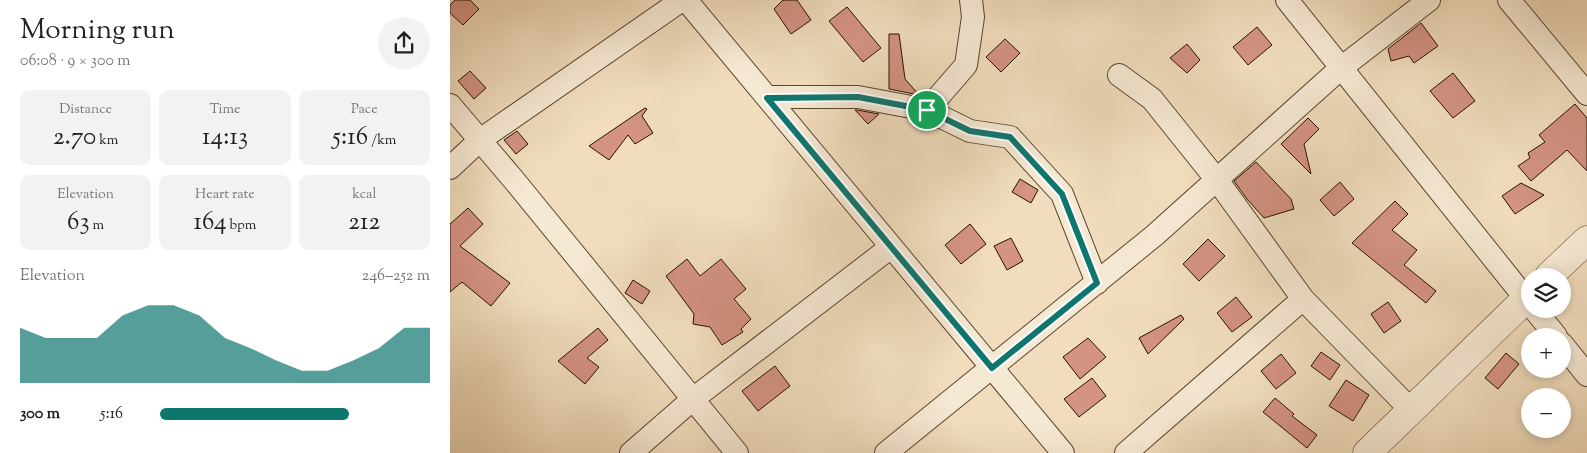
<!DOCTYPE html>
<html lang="en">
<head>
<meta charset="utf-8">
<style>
	:root { --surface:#fff; --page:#f2f2f2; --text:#202124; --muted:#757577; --accent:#0f766e }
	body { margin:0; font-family:"Sorts Mill Goudy",serif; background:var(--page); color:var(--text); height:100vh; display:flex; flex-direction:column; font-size:19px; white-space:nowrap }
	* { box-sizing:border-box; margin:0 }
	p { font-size:16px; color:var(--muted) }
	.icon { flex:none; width:28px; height:28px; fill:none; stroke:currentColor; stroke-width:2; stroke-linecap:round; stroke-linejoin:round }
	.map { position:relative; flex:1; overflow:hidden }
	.drawer { display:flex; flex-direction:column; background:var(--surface); width:450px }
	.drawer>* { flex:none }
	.fabs { position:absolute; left:1071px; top:268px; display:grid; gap:10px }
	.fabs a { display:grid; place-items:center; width:50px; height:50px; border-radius:50%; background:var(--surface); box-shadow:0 2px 8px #0003; font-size:25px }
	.pin { position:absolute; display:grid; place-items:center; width:42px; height:42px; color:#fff; margin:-21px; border:2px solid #fff; border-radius:50%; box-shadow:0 1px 5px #0007 }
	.round { display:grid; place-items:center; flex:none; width:52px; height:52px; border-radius:26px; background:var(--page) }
	.headline { display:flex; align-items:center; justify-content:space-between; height:85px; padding:0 20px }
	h1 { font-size:28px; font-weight:600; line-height:38px }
	.figures { display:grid; grid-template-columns:repeat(3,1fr); gap:8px; height:85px; padding:5px 20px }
	.figures div { display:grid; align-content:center; border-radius:10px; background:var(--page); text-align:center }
	.figures b { font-size:25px; font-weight:600 }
	.figures small { font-size:14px; font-weight:400 }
	.figures p { font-size:14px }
	.chart { height:140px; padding:10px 20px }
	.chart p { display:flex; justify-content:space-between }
	.chart svg { width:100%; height:90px; margin-top:5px; fill:var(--accent); opacity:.7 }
	ul { padding:0 20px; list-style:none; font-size:16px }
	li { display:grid; grid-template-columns:80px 60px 1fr; align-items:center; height:38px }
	li i { height:12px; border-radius:6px; background:var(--accent) }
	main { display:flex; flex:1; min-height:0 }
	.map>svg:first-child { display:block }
	.building { fill:#d49383; stroke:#281100 }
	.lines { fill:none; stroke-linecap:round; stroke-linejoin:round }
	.minor-casing { stroke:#5a442f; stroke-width:24 }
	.tertiary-casing { stroke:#5a442f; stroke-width:29 }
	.minor { stroke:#f6e9d4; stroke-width:22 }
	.tertiary { stroke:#f6e9d4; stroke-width:28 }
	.route-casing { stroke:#fff; stroke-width:10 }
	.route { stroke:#0f766e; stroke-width:6 }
</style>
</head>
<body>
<main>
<section class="drawer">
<div class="headline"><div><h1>Morning run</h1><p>06:08 · 9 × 300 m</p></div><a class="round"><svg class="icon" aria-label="share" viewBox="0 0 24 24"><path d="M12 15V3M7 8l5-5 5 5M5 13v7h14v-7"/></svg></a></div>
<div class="figures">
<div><p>Distance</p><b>2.70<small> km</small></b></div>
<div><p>Time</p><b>14:13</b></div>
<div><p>Pace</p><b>5:16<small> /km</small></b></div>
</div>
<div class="figures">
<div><p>Elevation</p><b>63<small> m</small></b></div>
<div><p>Heart rate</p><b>164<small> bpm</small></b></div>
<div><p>kcal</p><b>212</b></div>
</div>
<div class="chart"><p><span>Elevation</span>246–252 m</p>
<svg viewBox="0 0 160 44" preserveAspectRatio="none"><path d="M0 44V17L10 22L20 22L30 22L40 11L50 6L60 6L70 11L80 22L90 27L100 33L110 38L120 38L130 33L140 27L150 17L160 17V44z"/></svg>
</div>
<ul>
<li><b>300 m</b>5:16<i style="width:70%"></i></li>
</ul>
</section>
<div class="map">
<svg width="1137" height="453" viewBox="0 0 1137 453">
	<rect width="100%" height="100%" fill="#f1ddbd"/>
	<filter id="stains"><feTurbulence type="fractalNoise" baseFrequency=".004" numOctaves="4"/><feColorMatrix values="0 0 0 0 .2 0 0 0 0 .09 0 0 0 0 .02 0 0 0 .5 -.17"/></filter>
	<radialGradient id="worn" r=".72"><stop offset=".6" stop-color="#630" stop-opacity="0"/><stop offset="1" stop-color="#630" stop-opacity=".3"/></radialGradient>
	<path class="building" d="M5 0H20L29 9 13 25 0 13V5Z
		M333 0H347L361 20 341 34 324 9Z
		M397 7 431 48 413 62 379 21Z
		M971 23 988 46 964 63 959 56 941 61 938 49Z
		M807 27 822 45 798 65 783 47Z
		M439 34H449L455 79 469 95 439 89Z
		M555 39 570 53 551 72 536 57Z
		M737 44 750 60 737 73 720 58Z
		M20 71 36 88 24 99 8 81Z
		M1003 73 1025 101 1003 118 980 91Z
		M1125 104 1137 118V171L1117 150 1081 181 1068 166 1080 158 1078 153 1095 142 1089 135Z
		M195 108 197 109 192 116 203 133 185 144 178 135 159 160 139 146Z
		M405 110H407L429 114 418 124Z
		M858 118 869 129 854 144 861 174 831 144Z
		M67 131 78 144 66 154 54 140Z
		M806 162 841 199 844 209 814 218 797 199 784 181Z
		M570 179 588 190 581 203 562 192Z
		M890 182 904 199 884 216 870 200Z
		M1071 183 1094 195 1065 214 1052 196Z
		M945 201 958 214 942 230 967 250 954 265 986 291 976 303 902 243Z
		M18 208 33 224 10 246 60 283 41 306 12 282 0 292V224Z
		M520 224 536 244 511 264 495 245Z
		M561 238 573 261 557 270 544 246Z
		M758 239 775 256 749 281 733 264Z
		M237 259 250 276 271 259 296 289 284 299 301 319 291 329 293 332 272 345 260 327 243 324 244 314 216 276Z
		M183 280 200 291 192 304 175 293Z
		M786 297 802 317 782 332 767 313Z
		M938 302 951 321 934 333 921 314Z
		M731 315 734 319 698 354 689 338Z
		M148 328 158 340 137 358 149 367 135 384 108 361Z
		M638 338 656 357 630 379 613 357Z
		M871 352 890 365 880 380 861 366Z
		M1056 353 1069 364 1048 389 1035 378Z
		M831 354 846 373 826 389 811 371Z
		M325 366 340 386 308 411 292 391Z
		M642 378 656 396 629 417 614 399Z
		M896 380 919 395 903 421 879 406Z
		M825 398 844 414 842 416 867 435 857 448 813 412Z"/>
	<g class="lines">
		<g class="minor-casing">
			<path id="minor" d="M236 0 613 453
				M837 0 1080 304
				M1059 0 1137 94
				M669 75 702 99 767 180 853 299 961 410
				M317 97H408L477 110 520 131 560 137 612 194 647 283
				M0 105 63 179 287 453
				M477 110 516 65 523 17 521 0
				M0 168 30 140 232 0
				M1084 309 1106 336
				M1112 344 1137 375
				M181 453 243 399 441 247
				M436 453 705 235 891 68 979 0
				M676 453 853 299"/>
		</g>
		<g class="tertiary-casing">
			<path id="tertiary" d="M1099 276 1137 240
				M917 453 1080 295"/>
		</g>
		<use href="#minor" class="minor"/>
		<use href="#tertiary" class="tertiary"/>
	</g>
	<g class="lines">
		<g class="route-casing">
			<path id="route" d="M408 97 477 110 520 131 560 137 612 194 647 283 542 368 317 98Z"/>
		</g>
		<use href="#route" class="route"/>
	</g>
	<rect width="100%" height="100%" filter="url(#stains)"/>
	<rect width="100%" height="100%" fill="url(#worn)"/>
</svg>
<div class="fabs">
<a><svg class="icon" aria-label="layers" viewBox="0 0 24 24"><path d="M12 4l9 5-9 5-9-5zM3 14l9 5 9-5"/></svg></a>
<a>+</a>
<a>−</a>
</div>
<div class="pin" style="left:477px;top:110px;background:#1e9e55"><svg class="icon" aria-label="arrive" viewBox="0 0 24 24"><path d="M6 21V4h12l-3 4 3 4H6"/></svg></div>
</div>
</main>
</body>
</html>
